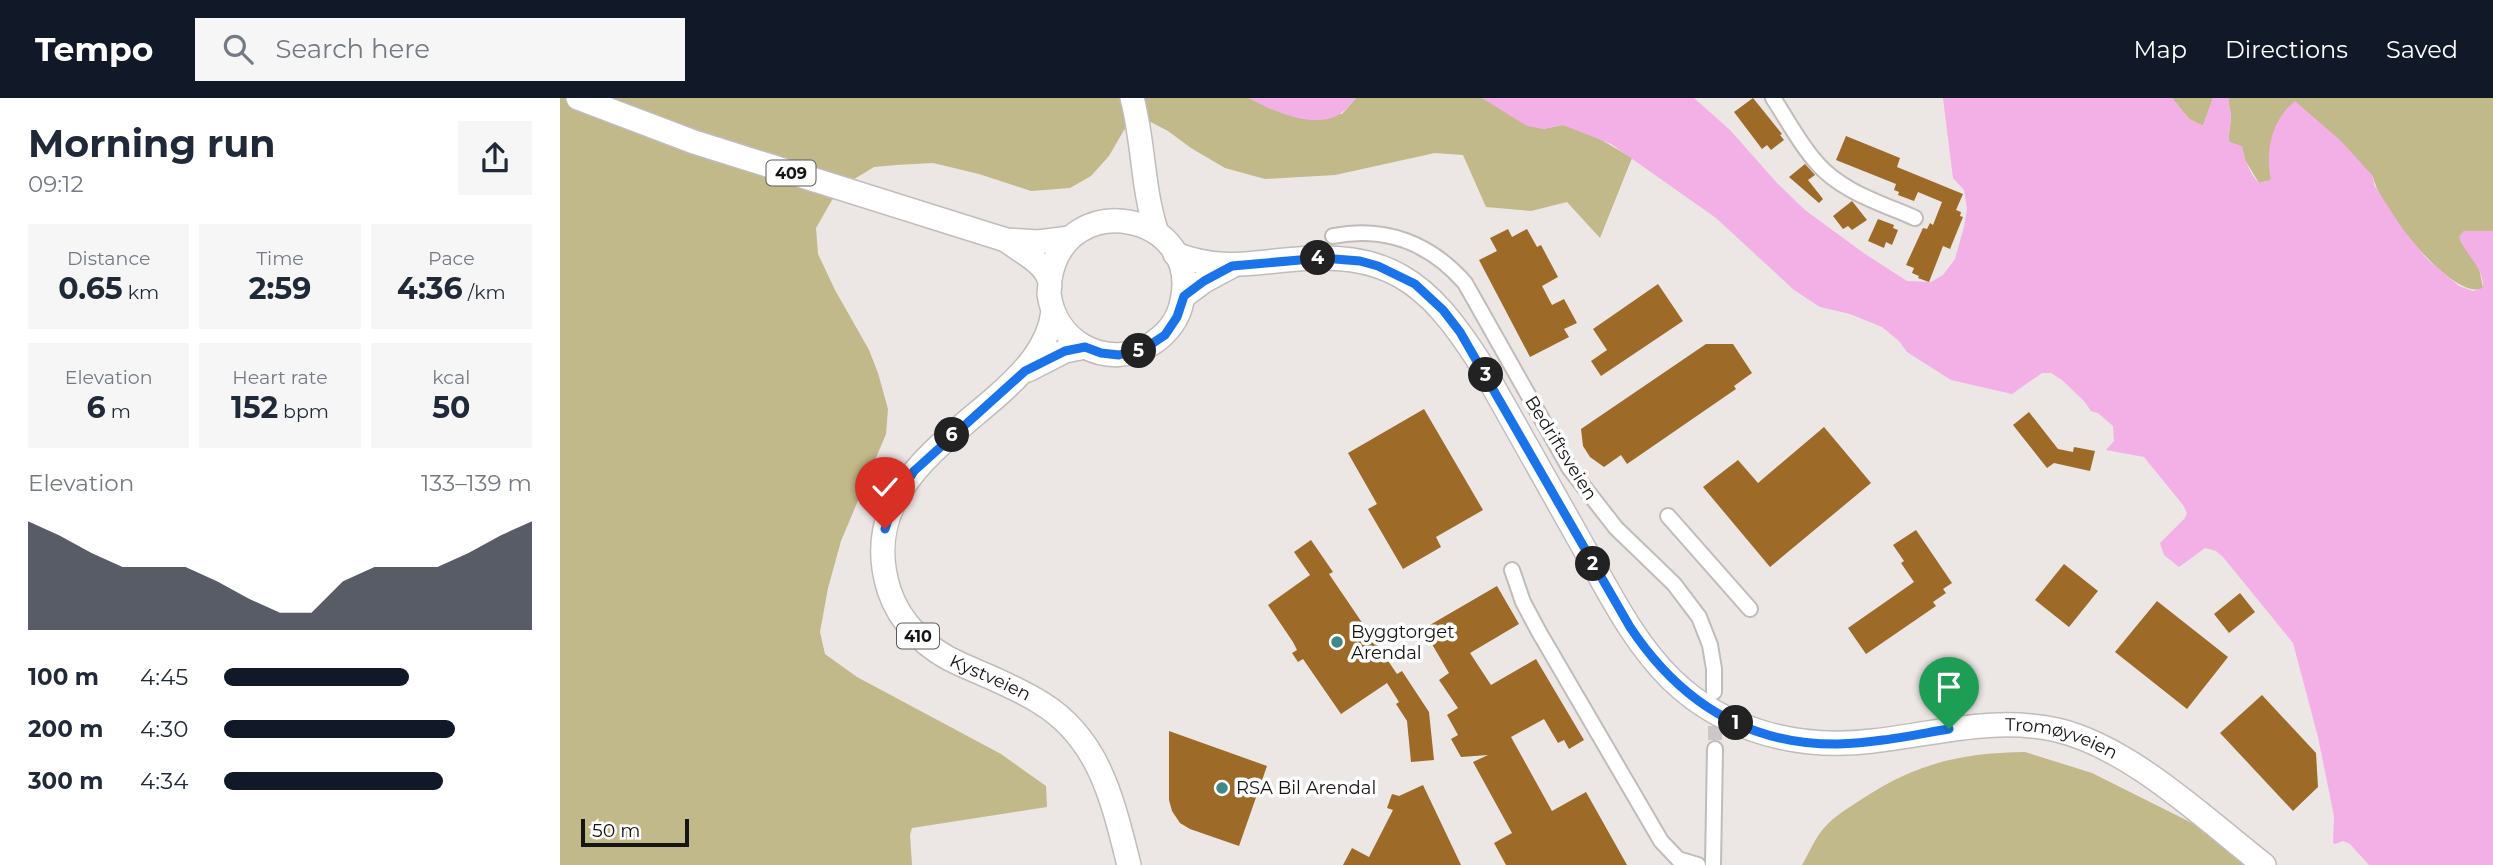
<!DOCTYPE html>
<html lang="en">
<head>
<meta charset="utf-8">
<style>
	:root { --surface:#fff; --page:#f6f6f7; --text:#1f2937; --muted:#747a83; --accent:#111827 }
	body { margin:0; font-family:Montserrat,sans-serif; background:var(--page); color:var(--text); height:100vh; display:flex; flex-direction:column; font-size:26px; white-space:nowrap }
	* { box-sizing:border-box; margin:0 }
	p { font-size:23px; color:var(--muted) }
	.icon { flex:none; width:38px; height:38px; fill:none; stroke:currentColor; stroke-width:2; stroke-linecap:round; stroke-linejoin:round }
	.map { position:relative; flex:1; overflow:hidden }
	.drawer { display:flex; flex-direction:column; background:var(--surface); width:560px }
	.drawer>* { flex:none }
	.scale { position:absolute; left:21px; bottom:18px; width:108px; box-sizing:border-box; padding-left:7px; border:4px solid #171514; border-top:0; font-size:19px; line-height:24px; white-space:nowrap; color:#171514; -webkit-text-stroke:5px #fff; paint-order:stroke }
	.pin { position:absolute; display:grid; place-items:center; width:60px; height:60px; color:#fff; margin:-72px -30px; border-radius:50% 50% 50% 0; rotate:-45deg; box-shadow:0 0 7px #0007 }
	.pin .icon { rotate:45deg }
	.km { position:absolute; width:35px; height:35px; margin:-18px; border-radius:50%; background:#222; color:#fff; font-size:19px; line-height:35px; text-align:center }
	.round { display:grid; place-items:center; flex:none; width:74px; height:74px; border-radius:0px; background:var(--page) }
	.overview { display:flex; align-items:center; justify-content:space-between; height:119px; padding:0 28px }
	h1 { font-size:38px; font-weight:700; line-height:52px }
	.stats { display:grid; grid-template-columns:repeat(3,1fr); gap:10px; height:119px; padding:7px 28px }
	.stats div { display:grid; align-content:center; border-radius:0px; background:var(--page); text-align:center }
	.stats b { font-size:30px; font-weight:700 }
	.stats small { font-size:19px; font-weight:400 }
	.stats p { font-size:19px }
	.chart { height:196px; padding:14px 28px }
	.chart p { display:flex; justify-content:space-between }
	.chart svg { width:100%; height:126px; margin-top:7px; fill:var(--accent); opacity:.7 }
	ul { padding:0 28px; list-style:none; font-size:23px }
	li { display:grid; grid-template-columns:112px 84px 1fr; align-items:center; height:52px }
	li i { height:18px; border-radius:9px; background:var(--accent) }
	header { display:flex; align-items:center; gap:42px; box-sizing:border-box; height:98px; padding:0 35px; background:var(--accent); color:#fff }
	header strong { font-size:33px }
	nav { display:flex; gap:38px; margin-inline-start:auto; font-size:24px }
	.search { width:490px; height:63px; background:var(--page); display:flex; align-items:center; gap:18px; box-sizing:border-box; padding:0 24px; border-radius:0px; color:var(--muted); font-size:26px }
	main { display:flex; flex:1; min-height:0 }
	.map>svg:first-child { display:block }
	.green { fill:#c1b989 }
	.water { fill:#f2b0e6 }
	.building { fill:#9e6a28 }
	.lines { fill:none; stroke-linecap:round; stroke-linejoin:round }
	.street-tunnel { stroke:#ccc7c6; stroke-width:14; stroke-dasharray:14 7; stroke-linecap:butt }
	.street-casing { stroke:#c1bcba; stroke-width:18 }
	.primary-casing { stroke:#c1bcba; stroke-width:26 }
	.street { stroke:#fff; stroke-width:14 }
	.primary { stroke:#fff; stroke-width:23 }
	.route-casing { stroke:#fff; stroke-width:14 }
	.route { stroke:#1a73e8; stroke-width:9 }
	.poi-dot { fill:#3f8788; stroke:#fff; stroke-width:2.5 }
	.labels { text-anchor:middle; stroke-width:7; stroke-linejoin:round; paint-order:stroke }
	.shield { fill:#fff; stroke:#5d5b5a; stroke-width:2 }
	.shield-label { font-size:16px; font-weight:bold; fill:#171514 }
	.street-label { font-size:18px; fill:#171514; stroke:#fff }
	.poi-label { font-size:18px; fill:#171514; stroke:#fff; text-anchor:start }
</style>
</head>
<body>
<header>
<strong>Tempo</strong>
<div class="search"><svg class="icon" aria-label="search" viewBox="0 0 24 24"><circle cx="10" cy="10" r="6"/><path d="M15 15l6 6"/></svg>Search here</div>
<nav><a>Map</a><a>Directions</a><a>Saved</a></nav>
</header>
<main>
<section class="drawer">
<div class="overview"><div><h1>Morning run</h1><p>09:12</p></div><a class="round"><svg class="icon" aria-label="share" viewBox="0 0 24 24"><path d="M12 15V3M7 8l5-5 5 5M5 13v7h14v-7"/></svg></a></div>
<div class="stats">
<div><p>Distance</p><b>0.65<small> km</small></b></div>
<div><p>Time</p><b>2:59</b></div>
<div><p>Pace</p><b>4:36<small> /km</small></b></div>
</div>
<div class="stats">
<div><p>Elevation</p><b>6<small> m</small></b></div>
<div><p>Heart rate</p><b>152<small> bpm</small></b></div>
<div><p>kcal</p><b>50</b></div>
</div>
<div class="chart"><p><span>Elevation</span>133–139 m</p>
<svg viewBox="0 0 160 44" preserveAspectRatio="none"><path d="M0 44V6L10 11L20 17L30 22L40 22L50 22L60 27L70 33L80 38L90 38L100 27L110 22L120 22L130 22L140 17L150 11L160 6V44z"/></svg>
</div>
<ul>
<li><b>100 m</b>4:45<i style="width:60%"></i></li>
<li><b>200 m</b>4:30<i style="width:75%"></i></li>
<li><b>300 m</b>4:34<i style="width:71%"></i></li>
</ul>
</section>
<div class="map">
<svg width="1933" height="767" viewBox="0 0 1933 767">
	<rect width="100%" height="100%" fill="#ece6e5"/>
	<path class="green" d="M0 0H689L711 11 782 16 796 0H922L983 31 1003 27 1033 37 1072 60 1040 140 1007 104 971 113 926 109 903 57 875 55 775 77 705 81 665 70 631 50 608 33 585 21 564 32 549 58 531 78 510 90 471 93 419 76 373 65 336 67 314 69 291 83 272 102 256 130 258 156 275 192 309 252 318 275 328 311 326 336 281 443 268 490 260 534 265 556 297 579 441 656 486 688 487 709 352 730 350 737 352 767H0Z
		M1612 0H1653L1643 28 1629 21Z
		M1669 0H1933V133H1904L1900 142 1919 170 1923 190C1893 205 1816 105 1813 78L1711 82 1699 85 1685 62 1682 49 1669 44C1668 36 1671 27 1671 19 1671 12 1668 8 1669 0Z
		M1465 654 1532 675 1650 734 1696 767H1242C1249 755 1255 740 1264 730 1274 718 1290 709 1302 701 1357 665 1401 655 1465 654Z"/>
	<path class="water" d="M689 0H796C791 5 786 12 780 16 756 32 712 13 689 0Z
		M922 0H1134L1170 32 1217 85 1245 112 1305 156 1347 183 1371 184 1383 177 1395 161 1404 129 1407 111 1404 92 1393 80 1383 0H1612L1629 21 1643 28 1653 0H1669C1668 8 1671 12 1671 19 1671 27 1668 35 1669 44L1682 48C1685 62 1689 75 1699 85L1711 82C1705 54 1711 22 1735 3L1781 43 1813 78 1814 87 1844 133 1867 161 1899 188 1913 193 1923 190C1924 168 1904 157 1899 138L1904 133H1933V767H1809L1790 746 1783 743 1775 746 1773 745 1774 718 1758 639 1733 545 1663 459 1656 453 1645 450 1619 469 1604 457 1600 445 1625 420 1627 415 1623 407 1584 359 1546 352 1554 343 1553 328 1538 315 1531 313 1524 303 1502 282 1491 275H1482L1452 296 1391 282 1347 254 1339 243 1322 229 1290 216 1260 209 1234 192 1156 120 1051 46 1003 27 983 31 967 28Z"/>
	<path class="building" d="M1193 0 1222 36 1220 37 1224 42 1211 52 1207 47 1202 51 1174 14Z
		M1286 38 1340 60 1337 69 1403 96 1396 112 1401 114 1400 118 1403 119 1390 151 1383 148 1369 184 1358 180 1359 178 1352 175 1354 170 1346 167 1363 130 1367 131 1370 125 1373 127 1382 104 1358 94 1354 103 1338 97 1339 94 1334 92 1336 86 1276 62Z
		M1245 66 1255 77 1248 82 1263 101 1259 105 1229 79Z
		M1292 103 1307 122 1292 132 1288 128 1283 131 1273 118Z
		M1318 121 1334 127 1333 130 1338 132 1332 147 1326 144 1324 150 1308 143Z
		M948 131 952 139 967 131 977 149 981 147 998 179 982 188 992 207 1004 201 1017 225 1004 231 1009 239 970 259 919 162 937 153 930 140Z
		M1098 186 1123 223 1041 278 1031 263 1047 252 1033 231Z
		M1146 246H1173L1192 275 1174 288 1176 291 1067 366 1061 357 1044 369 1030 359 1023 348 1021 331Z
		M864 311 923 412 876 439 881 449 843 471 808 411 817 406 788 355Z
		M1469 314 1498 351 1513 354 1514 349 1535 353 1530 373 1494 365 1487 370 1453 327Z
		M1264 329 1311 385 1210 469 1143 389 1178 362 1198 385Z
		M1356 432 1392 485 1383 491 1386 495 1373 504 1376 508 1306 556 1288 530 1354 484 1341 465 1344 463 1333 447Z
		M751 442 773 474 769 476 837 576 842 573 869 614 874 662 851 664 847 623 836 606 839 604 827 585 781 616 743 561 738 564 732 555 737 552 733 544 708 507 750 477 734 454Z
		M1504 466 1538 493 1509 529 1475 502Z
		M937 488 959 526 910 555 931 587 976 561 1024 642 1009 651 1004 642 998 645 984 621 951 639 992 713 1026 694 1067 767H946L934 745 952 735 913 664 928 657 901 659 891 641 898 637 887 617 898 610 879 582 889 575 863 531Z
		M1680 495 1695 514 1669 535 1654 516Z
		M1597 503 1668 559 1627 611 1555 554Z
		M1702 597 1756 655 1758 689 1733 713 1660 635Z
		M609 633 707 668 679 748 630 731 620 725 612 713 609 702Z
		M863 687 901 767H783L792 750 809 759 833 712 827 710 832 696 839 698Z"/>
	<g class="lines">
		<path class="street-tunnel" d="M1155 607V651"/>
		<g class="street-casing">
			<path id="street" d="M1213 0C1227 21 1239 45 1256 64 1280 93 1321 105 1355 120
				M773 138C825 128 870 145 905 185L1010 371 1056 430 1114 486 1139 519 1150 547 1154 571V594
				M1108 418 1190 511
				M952 472 963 504 979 534 1101 743 1118 761 1138 767
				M1153 767 1155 651"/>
		</g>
		<g class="primary-casing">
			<g id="primary">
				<path d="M18 0 134 44 446 142 478 144 510 140"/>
				<path d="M572 0C584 44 582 91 597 135"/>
				<path d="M446 142C459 153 483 163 489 181 491 185 489 192 489 196 492 218 504 237 523 248 545 260 572 260 593 245 608 235 619 220 622 203 642 115 505 88 490 181"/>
				<path id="s1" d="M615 156C659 172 682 166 726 162 827 151 868 183 920 265 955 327 989 388 1024 450 1050 496 1074 545 1112 582 1166 634 1240 652 1313 643 1374 636 1435 618 1497 632 1570 649 1645 721 1704 767"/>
				<path d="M624 198 644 183 672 168"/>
				<path id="s2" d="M493 214C488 250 463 275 436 299 376 351 300 400 329 492 340 526 368 552 400 566 427 578 456 589 481 605 540 641 553 704 569 767"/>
				<path d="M468 272 505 253 525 249"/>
			</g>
		</g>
		<use href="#street" class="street"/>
		<use href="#primary" class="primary"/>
	</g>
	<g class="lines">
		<g class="route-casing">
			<path id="route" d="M325 431 334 404 354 373 465 273 505 253 525 249 541 255 559 257 587 249 605 237 617 219 624 198 644 183 672 168 762 160 800 163 818 168 855 186 883 212 900 234 1070 529C1119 603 1187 647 1278 646 1316 645 1353 637 1389 631"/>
		</g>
		<use href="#route" class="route"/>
	</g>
	<g class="poi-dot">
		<circle cx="777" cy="544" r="7"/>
		<circle cx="662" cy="690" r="7"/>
	</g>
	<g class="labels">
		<g class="shield">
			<rect x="206.5" y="62.5" width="49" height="25" rx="5"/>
			<rect x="337" y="525.5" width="42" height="25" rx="5"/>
		</g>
		<g class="shield-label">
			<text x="231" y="81">409</text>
			<text x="358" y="544">410</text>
		</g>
		<g class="street-label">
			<text transform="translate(1001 350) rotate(58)" y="6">Bedriftsveien</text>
			<text dy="6" stroke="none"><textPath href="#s2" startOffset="481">Kystveien</textPath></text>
			<text dy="6" stroke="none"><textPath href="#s1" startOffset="1129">Tromøyveien</textPath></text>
		</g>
		<g class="poi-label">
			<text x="791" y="540">Byggtorget<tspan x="791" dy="21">Arendal</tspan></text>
			<text x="676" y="696">RSA Bil Arendal</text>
		</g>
	</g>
</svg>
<div class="scale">50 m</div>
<div class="pin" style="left:1389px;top:631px;background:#1e9e55"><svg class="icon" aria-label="arrive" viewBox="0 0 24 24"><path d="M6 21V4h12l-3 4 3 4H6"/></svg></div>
<div class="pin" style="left:325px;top:431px;background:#d93025"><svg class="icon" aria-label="check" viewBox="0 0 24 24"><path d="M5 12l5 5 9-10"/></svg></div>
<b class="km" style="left:1176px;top:625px">1</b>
<b class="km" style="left:1033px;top:466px">2</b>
<b class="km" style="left:926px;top:277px">3</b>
<b class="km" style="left:758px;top:160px">4</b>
<b class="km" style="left:579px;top:253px">5</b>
<b class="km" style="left:392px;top:337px">6</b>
</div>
</main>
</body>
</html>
